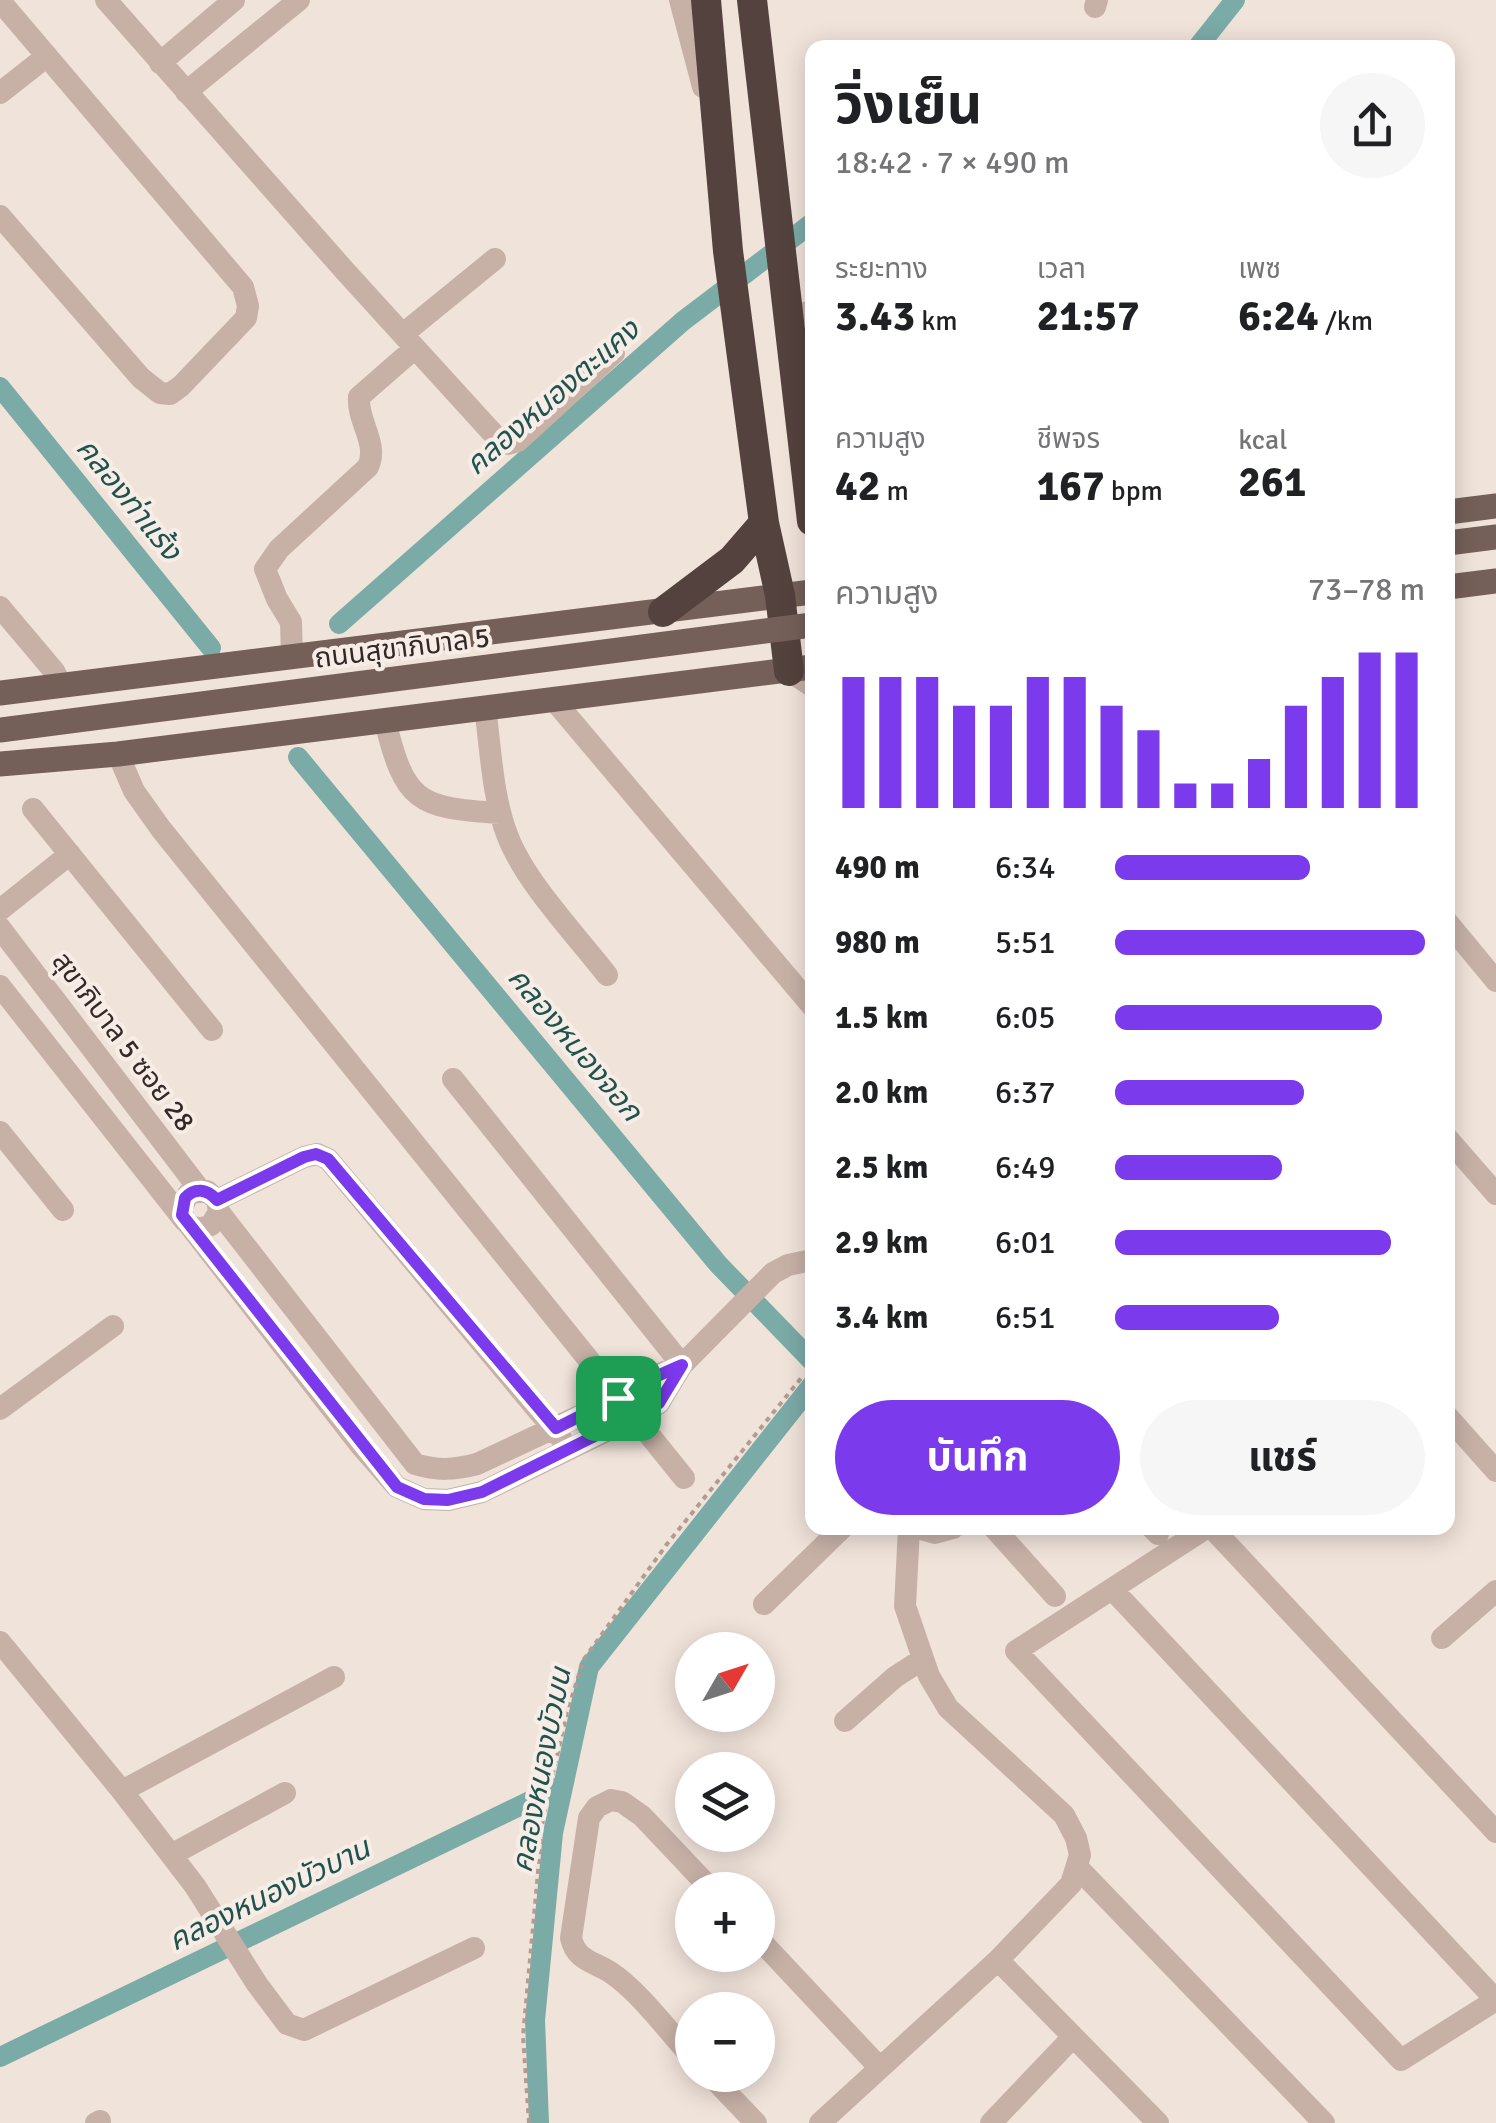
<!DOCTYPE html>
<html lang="th">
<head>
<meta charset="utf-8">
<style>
	:root { --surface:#fff; --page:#f6f6f6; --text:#202124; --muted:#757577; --accent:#7c3aed }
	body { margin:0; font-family:Signika,"Noto Sans Thai",sans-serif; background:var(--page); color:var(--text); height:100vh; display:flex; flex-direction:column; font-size:38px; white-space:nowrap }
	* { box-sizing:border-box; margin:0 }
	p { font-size:32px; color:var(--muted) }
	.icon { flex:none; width:55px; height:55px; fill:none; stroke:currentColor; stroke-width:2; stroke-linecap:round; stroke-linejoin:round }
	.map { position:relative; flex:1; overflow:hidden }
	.sheet { position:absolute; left:805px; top:40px; width:650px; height:1495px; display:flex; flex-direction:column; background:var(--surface); border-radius:20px; box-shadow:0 5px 25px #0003 }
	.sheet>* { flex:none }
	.needle { width:65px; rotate:51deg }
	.tools { position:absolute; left:675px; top:1632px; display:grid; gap:20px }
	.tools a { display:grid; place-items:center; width:100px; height:100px; border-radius:50%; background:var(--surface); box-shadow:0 5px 25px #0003; font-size:50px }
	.pin { position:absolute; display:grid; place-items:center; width:85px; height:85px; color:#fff; margin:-42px; border-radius:20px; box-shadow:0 5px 15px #0006 }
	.round { display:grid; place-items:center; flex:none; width:105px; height:105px; border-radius:52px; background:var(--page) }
	.overview { display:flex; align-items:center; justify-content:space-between; height:170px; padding:0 30px }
	h1 { font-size:55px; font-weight:700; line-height:75px }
	.stats { display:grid; grid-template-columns:repeat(3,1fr); gap:15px; height:170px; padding:10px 30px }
	.stats div { display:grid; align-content:center }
	.stats b { font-size:42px; font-weight:700 }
	.stats small { font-size:28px; font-weight:400 }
	.stats p { font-size:28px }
	.chart { height:280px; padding:20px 30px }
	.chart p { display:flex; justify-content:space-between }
	.chart svg { width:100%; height:180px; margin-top:10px; stroke:var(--accent); stroke-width:6 }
	.action { display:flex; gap:20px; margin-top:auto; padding:20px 30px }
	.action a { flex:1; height:115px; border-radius:60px; background:var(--accent); color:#fff; font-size:40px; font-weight:700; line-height:115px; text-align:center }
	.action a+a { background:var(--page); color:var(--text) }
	ul { padding:0 30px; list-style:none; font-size:32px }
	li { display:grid; grid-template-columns:160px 120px 1fr; align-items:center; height:75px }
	li i { height:25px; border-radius:12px; background:var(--accent) }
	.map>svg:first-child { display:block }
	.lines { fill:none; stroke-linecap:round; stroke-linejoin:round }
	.canal { stroke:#7baba7; stroke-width:20 }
	.path { stroke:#b39b91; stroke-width:4; stroke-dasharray:5 5; stroke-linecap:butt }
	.minor { stroke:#c7b1a7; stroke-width:22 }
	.major { stroke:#755f59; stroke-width:25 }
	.highway { stroke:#54423e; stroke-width:30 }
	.major-bridge { stroke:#755f59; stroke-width:25 }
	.route-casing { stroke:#fff; stroke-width:20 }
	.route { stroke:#7c3aed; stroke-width:12 }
	.labels { text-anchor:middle; stroke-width:8; stroke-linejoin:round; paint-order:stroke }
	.street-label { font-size:28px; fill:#342927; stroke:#f8ede6 }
	.water-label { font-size:30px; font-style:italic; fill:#1f534f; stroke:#f8ede6 }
</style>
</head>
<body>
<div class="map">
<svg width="1496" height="2123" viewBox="0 0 1496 2123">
	<rect width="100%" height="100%" fill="#f0e3da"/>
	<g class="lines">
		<path class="canal" d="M1197 48 1235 0
			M0 387 211 648
			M339 624 683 321 812 223
			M298 757 718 1264 812 1361
			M0 2057 563 1785
			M539 2123 535 2020 553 1833 589 1667 812 1385"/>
		<path class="path" d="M529 2123 523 2036 543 1818 567 1712 584 1659 667 1544 802 1377"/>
		<path class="minor" d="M106 0 345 271 498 439 508 444 518 441 614 353
			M680 0 703 87
			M0 1 243 287 248 306 246 318 181 386 170 394 160 393 141 378 0 216
			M1095 7 1097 0
			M160 63 234 0
			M186 92 299 0
			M0 93 47 56
			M791 314 812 312
			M403 334 495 259
			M0 607 54 671 62 686
			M292 657 291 622 277 599 265 569 279 549 368 467C379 443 357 422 359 397L415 348
			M789 671 812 686
			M553 699 812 1006
			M485 708C491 750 492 797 508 837 526 883 576 935 607 975
			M385 721C405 801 416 808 500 813
			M118 754 134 791 161 829 684 1478
			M33 809 212 1030
			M0 910 70 854
			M1448 923 1496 981
			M0 928 200 1190
			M0 986 184 1220C192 1229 201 1230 211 1225L219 1212 217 1200 207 1191 189 1193 181 1209 184 1220
			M453 1079 682 1365
			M0 1132 63 1210
			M1448 1139 1496 1194
			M217 1200 304 1157 317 1154 328 1159 561 1438
			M219 1212 415 1464C438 1471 454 1470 477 1464L618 1398 642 1381 682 1365
			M189 1225 361 1446 397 1487 424 1499 448 1500 482 1492 647 1411 659 1403 682 1365 773 1273 788 1265 812 1260
			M0 1409 113 1326
			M1448 1417 1496 1471
			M917 1528 935 1533 953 1528
			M994 1528 1055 1596
			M1152 1528 1158 1534
			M1206 1528 1016 1651 1401 2060 1496 2000
			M1212 1528 1496 1832
			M1112 1589 1496 2000
			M764 1604 842 1528
			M1442 1638 1496 1591
			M0 1642 122 1791 195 1886 257 1984 287 2024 304 2030 474 1948
			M845 1721 895 1677 923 1659
			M122 1791 334 1677
			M171 1855 285 1793
			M1078 1868 1324 2123
			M758 1938 879 2067
			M998 1960 1158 2123
			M692 2057C668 2031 639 1991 610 1972 592 1961 576 1960 571 1938L589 1818 597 1807 611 1800 622 1802 642 1816 712 1890
			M710 2075 756 2123
			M96 2123 100 2121
			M820 2123 998 1960 1071 1884 1080 1855 1076 1838 1064 1815 948 1708 929 1676 905 1606 909 1528
			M991 2123 1073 2037"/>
		<path class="major" d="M1448 512 1496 506
			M1448 543 1496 537
			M1448 587 1496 581
			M0 693 812 592
			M0 764 118 754 812 667"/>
		<path class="highway" d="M706 0 728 251 764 523 780 595 789 671
			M752 0 812 521
			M663 612 732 560 764 523"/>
		<path class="major-bridge" d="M0 730 812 625"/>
	</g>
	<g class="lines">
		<g class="route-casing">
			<path id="route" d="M316 1154 328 1159 556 1428C598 1408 638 1383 682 1365L659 1403 647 1410 482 1492 448 1500 424 1499 397 1487 182 1215 185 1198C195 1187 207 1189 217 1200L304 1157Z"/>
		</g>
		<use href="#route" class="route"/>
	</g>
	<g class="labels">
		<g class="street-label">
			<text transform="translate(402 647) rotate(-7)" y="10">ถนนสุขาภิบาล 5</text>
			<text transform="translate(124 1041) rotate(53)" y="10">สุขาภิบาล 5 ซอย 28</text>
		</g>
		<g class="water-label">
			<text transform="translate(552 397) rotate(-41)" y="10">คลองหนองตะแคง</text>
			<text transform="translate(129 499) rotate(51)" y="10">คลองท่าแร้ง</text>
			<text transform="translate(575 1044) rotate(50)" y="10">คลองหนองจอก</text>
			<text transform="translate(541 1770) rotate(-79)" y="10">คลองหนองบัวมน</text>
			<text transform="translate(269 1894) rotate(-26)" y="10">คลองหนองบัวบาน</text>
		</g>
	</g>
</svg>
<div class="tools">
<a><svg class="needle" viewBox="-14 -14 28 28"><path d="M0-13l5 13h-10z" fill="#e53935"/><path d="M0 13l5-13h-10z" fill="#757577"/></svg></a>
<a><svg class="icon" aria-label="layers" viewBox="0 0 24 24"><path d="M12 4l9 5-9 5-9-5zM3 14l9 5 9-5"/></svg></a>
<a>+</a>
<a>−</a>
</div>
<div class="pin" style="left:618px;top:1398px;background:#1e9e55"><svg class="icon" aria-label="arrive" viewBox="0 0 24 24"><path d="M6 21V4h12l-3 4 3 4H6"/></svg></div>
<section class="sheet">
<div class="overview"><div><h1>วิ่งเย็น</h1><p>18:42 · 7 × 490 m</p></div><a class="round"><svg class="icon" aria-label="share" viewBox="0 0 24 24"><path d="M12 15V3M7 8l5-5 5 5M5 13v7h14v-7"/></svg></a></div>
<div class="stats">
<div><p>ระยะทาง</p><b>3.43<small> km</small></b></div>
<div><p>เวลา</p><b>21:57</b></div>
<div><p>เพซ</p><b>6:24<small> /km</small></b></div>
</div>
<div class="stats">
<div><p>ความสูง</p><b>42<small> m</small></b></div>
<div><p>ชีพจร</p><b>167<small> bpm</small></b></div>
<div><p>kcal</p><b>261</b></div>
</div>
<div class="chart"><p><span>ความสูง</span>73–78 m</p>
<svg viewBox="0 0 160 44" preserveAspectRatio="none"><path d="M5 44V12M15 44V12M25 44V12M35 44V19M45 44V19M55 44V12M65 44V12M75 44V19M85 44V25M95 44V38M105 44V38M115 44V32M125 44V19M135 44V12M145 44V6M155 44V6"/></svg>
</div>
<ul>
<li><b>490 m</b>6:34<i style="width:63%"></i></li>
<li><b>980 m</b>5:51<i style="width:100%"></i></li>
<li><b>1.5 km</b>6:05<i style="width:86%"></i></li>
<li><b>2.0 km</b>6:37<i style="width:61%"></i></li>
<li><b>2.5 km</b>6:49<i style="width:54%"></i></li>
<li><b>2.9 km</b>6:01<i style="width:89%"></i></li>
<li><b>3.4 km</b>6:51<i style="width:53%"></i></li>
</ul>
<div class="action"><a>บันทึก</a><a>แชร์</a></div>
</section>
</div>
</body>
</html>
